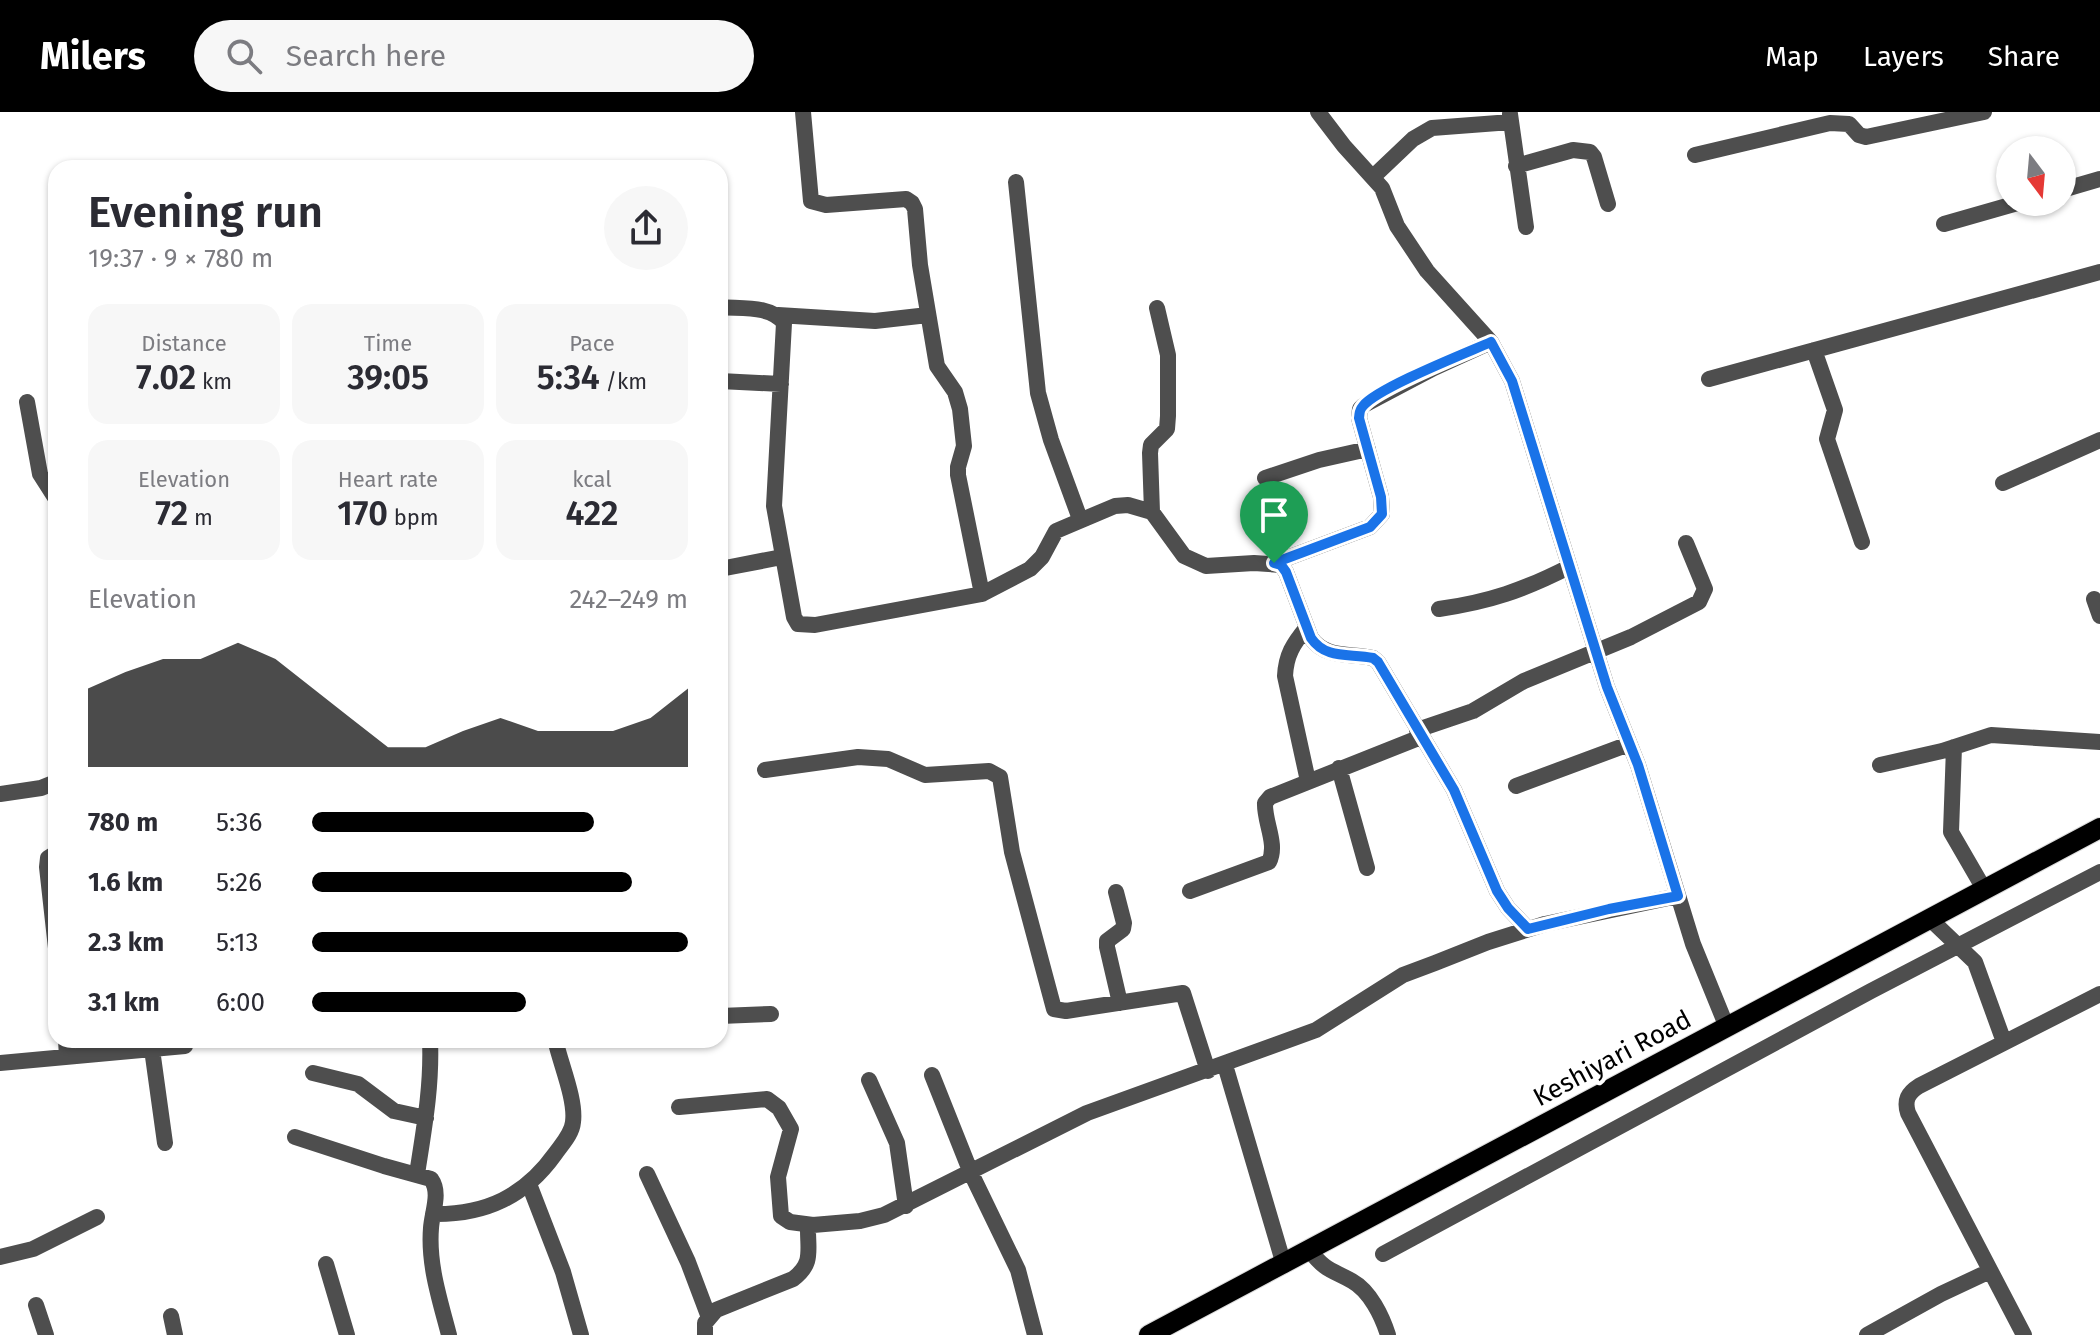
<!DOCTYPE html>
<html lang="en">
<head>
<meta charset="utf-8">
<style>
	:root { --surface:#fff; --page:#f7f7f7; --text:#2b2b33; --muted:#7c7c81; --accent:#000 }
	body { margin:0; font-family:"Fira Sans",sans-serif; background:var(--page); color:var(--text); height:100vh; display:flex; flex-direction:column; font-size:30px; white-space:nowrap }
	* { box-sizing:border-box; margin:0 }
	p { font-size:26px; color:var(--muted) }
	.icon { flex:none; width:44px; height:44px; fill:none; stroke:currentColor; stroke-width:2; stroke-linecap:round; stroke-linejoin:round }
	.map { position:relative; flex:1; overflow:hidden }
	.panel { position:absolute; left:48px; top:48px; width:680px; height:888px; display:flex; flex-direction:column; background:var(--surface); border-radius:24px; box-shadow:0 2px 6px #0004 }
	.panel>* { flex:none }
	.needle { width:52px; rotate:164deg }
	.tools { position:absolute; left:1996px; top:24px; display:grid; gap:16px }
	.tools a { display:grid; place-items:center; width:80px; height:80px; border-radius:50%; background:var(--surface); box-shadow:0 2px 6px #0004; font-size:40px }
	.pin { position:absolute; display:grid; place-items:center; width:68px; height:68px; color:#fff; margin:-82px -34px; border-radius:50% 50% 50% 0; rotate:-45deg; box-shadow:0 0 8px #0007 }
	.pin .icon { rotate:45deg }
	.round { display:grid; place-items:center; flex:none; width:84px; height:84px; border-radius:42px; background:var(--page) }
	.summary { display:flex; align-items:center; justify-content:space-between; height:136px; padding:0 40px }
	h1 { font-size:44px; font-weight:600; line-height:60px }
	.figures { display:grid; grid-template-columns:repeat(3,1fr); gap:12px; height:136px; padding:8px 40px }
	.figures div { display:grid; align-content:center; border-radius:20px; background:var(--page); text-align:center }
	.figures b { font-size:34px; font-weight:600 }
	.figures small { font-size:22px; font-weight:400 }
	.figures p { font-size:22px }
	.chart { height:224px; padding:16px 40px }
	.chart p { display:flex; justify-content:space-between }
	.chart svg { width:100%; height:144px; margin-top:8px; fill:var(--accent); opacity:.7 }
	ul { padding:0 40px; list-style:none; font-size:26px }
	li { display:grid; grid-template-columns:128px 96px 1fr; align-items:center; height:60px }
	li i { height:20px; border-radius:10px; background:var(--accent) }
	header { display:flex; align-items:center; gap:48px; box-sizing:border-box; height:112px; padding:0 40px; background:var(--accent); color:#fff }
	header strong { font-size:38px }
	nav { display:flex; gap:44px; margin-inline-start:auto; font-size:28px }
	.search { width:560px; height:72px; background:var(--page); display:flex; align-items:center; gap:20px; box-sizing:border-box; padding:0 28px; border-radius:44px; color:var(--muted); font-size:30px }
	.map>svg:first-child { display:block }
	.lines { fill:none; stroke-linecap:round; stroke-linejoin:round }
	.primary-casing { stroke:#dbdbdb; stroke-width:22 }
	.minor { stroke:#4e4e4e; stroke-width:16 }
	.primary { stroke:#000; stroke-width:20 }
	.route-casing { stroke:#fff; stroke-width:16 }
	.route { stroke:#1a73e8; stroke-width:10 }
	.labels { text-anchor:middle; stroke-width:8; stroke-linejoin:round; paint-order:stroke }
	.street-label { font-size:26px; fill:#000; stroke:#fff }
</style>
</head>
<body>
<header>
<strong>Milers</strong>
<div class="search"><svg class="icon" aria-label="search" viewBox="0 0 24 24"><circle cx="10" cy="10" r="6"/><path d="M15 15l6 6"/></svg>Search here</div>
<nav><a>Map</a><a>Layers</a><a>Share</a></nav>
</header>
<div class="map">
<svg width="2100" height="1223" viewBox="0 0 2100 1223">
	<rect width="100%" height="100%" fill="#fff"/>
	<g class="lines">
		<g class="primary-casing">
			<path id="primary" d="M1149 1223 2100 716"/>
		</g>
		<path class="minor" d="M803 0 811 89 826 93 906 87 912 91 915 97 920 153 937 254 955 280 960 297 964 334 958 355V363L982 482
			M1318 0 1344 34 1382 76 1397 114 1427 159 1491 230 1512 269 1607 575 1638 653 1693 832 1726 913
			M1510 2 1526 115
			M1695 43 1830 11 1849 12 1859 23 1866 25 1984 0
			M1516 54 1573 38 1590 40 1594 45 1608 92
			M1373 65 1413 27 1432 16 1511 10
			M1016 70 1038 281 1051 328 1080 407
			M2062 78 2100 67
			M1944 112 2021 90
			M720 195C741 197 771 193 784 211L774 394 794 505 798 512 815 513 982 482 1030 457 1042 445 1056 419 1115 394 1128 393 1152 400 1184 444 1206 454 1254 451 1281 453 1286 460 1311 526C1326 547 1350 541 1373 546L1378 550 1454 678 1497 779 1508 796 1528 817
			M778 203 875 209 928 203
			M1814 238 1835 298 1827 327 1862 430
			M1709 267 2100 160
			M720 269 781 272
			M27 290 40 362 56 387
			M1265 366 1319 348 1368 337
			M2003 371 2100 328
			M1152 400 1150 341 1151 333 1167 317 1168 304V243L1157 196
			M1274 451 1370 415 1382 402 1381 385 1359 306 1360 297 1364 293 1434 256 1491 230
			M720 457 782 445
			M2094 487 2100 504
			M1439 497C1489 490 1524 478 1569 455
			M1307 515C1293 532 1286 543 1285 564L1308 669
			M1417 618 1473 599 1524 569 1631 525 1699 490 1705 477 1686 431
			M1954 635 1951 720 1984 777
			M1880 653 1942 639 1991 623 2100 630
			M1339 656 1367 756
			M765 658 858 645 888 647 925 663 989 659 1000 665 1012 740 1054 897 1066 899 1183 881 1208 959
			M1516 674 1629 632
			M0 682 41 676 56 670
			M56 741 48 746 47 755 56 836
			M1190 779 1269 750C1278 732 1264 710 1265 691L1270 685 1421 625
			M1116 780 1124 811 1123 817 1107 829V835L1120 891
			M1929 806 1975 850 2004 930
			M720 904 771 902
			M66 928 67 945
			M151 930 165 1031
			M0 951 185 934
			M1225 953 1284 1153
			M313 961 358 972 394 999 426 1006
			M932 963 971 1061 1018 1158 1035 1223
			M869 968 897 1031 906 1094
			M679 995 767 987 779 996 791 1017 778 1065 781 1104 790 1110 813 1113
			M295 1025 384 1054 431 1067C441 1081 432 1100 431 1116 428 1153 440 1188 449 1223
			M417 1062C424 1017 432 974 430 928
			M647 1062 688 1150 708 1203
			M529 1072 563 1160 581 1223
			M433 1102C486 1103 525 1084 555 1042 562 1032 572 1022 573 1010 576 988 561 953 556 931
			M1310 1139C1326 1159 1330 1157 1352 1169 1370 1179 1382 1204 1388 1223
			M1383 1142 1871 879 2100 760
			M0 1145 33 1137 97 1105
			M326 1152 347 1223
			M36 1193 46 1223
			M171 1204 175 1223
			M705 1223V1211L716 1198 793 1167C813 1152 808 1140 808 1118L813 1113 860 1109 884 1103 1087 1001 1316 918 1403 863 1435 851 1488 830 1545 812 1678 784
			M1867 1223 1941 1182 1990 1159
			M2024 1223 1908 1001C1904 988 1908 981 1919 974L2100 882"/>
		<use href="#primary" class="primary"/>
	</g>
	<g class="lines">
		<g class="route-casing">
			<path id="route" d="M1491 230 1512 269 1607 575 1638 653 1678 784 1609 797 1528 817 1508 796 1497 779 1454 678 1378 550 1373 546C1350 541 1326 548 1311 526L1286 460 1281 453 1274 451 1370 415 1382 402 1381 385 1359 306C1360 299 1359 299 1363 294 1377 276 1466 241 1491 230Z"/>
		</g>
		<use href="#route" class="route"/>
	</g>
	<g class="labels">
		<g class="street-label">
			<text transform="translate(1612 946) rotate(-28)" y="9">Keshiyari Road</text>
		</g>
	</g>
</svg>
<div class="tools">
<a><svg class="needle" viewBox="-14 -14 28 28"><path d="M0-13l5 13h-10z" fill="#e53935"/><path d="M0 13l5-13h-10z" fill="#7c7c81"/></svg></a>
</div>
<div class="pin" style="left:1274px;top:451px;background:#1e9e55"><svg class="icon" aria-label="arrive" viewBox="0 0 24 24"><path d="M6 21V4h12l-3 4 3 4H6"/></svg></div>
<section class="panel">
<div class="summary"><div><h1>Evening run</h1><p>19:37 · 9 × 780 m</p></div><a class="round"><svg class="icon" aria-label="share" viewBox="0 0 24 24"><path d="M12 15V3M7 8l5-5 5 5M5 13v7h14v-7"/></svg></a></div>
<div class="figures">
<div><p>Distance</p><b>7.02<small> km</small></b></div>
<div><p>Time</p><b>39:05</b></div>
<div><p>Pace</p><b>5:34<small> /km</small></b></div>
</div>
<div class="figures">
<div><p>Elevation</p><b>72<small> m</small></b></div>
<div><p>Heart rate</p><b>170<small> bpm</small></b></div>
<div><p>kcal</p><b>422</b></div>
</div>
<div class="chart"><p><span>Elevation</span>242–249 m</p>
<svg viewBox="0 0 160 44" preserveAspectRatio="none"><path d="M0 44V20L10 15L20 11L30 11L40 6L50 11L60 20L70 29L80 38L90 38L100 33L110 29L120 33L130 33L140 33L150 29L160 20V44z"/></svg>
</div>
<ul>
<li><b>780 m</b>5:36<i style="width:75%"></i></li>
<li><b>1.6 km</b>5:26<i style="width:85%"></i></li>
<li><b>2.3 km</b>5:13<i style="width:100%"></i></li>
<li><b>3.1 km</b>6:00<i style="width:57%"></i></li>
</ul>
</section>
</div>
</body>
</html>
